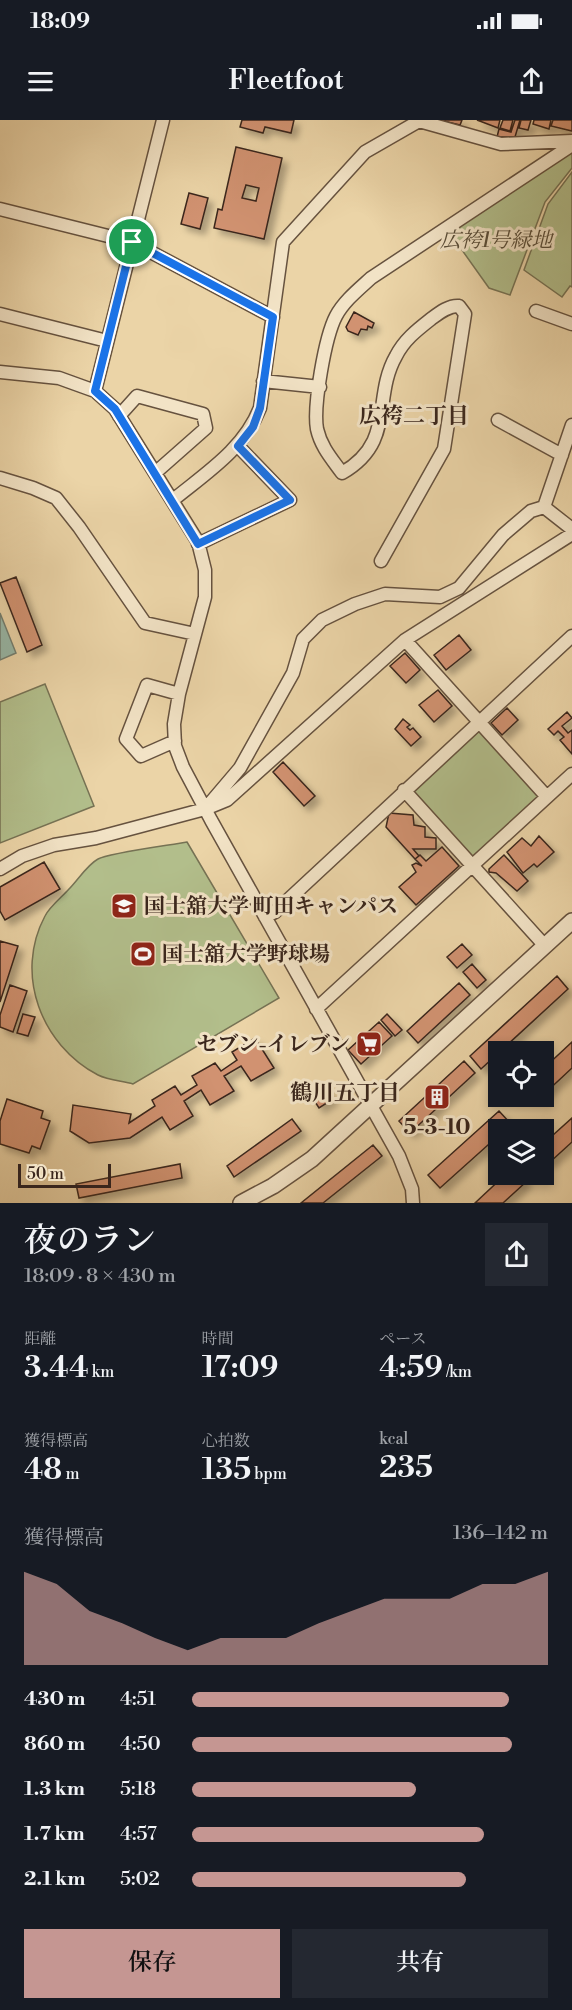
<!DOCTYPE html>
<html lang="ja">
<head>
<meta charset="utf-8">
<style>
	:root { --surface:#171b24; --page:#242831; --text:#f1f3f6; --muted:#9ea1a6; --accent:#c59692 }
	body { margin:0; font-family:"Libre Bodoni","Noto Serif JP",serif; background:var(--page); color:var(--text); height:100vh; display:flex; flex-direction:column; font-size:22px; white-space:nowrap }
	* { box-sizing:border-box; margin:0 }
	p { font-size:20px; color:var(--muted) }
	.icon { flex:none; width:33px; height:33px; fill:none; stroke:currentColor; stroke-width:2; stroke-linecap:round; stroke-linejoin:round }
	.map { position:relative; height:1083px; overflow:hidden }
	.panel { display:flex; flex-direction:column; background:var(--surface); flex:1 }
	.panel>* { flex:none }
	.controls { position:absolute; left:488px; top:921px; display:grid; gap:12px }
	.controls a { display:grid; place-items:center; width:66px; height:66px; border-radius:0px; background:var(--surface); box-shadow:0 3px 9px #0003; font-size:30px }
	.scale { position:absolute; left:18px; bottom:15px; width:93px; box-sizing:border-box; padding-left:6px; border:3px solid #3a261c; border-top:0; font-size:16px; line-height:21px; white-space:nowrap; color:#3a261c; -webkit-text-stroke:4px #f2e3c6; paint-order:stroke }
	.pin { position:absolute; display:grid; place-items:center; width:51px; height:51px; color:#fff; margin:-26px; border:3px solid #fff; border-radius:50%; box-shadow:0 2px 6px #0007 }
	.round { display:grid; place-items:center; flex:none; width:63px; height:63px; border-radius:0px; background:var(--page) }
	.head { display:flex; align-items:center; justify-content:space-between; height:102px; padding:0 24px }
	h1 { font-size:33px; font-weight:600; line-height:45px }
	.figures { display:grid; grid-template-columns:repeat(3,1fr); gap:9px; height:102px; padding:6px 24px }
	.figures div { display:grid; align-content:center }
	.figures b { font-size:30px; font-weight:600 }
	.figures small { font-size:16px; font-weight:400 }
	.figures p { font-size:16px }
	.chart { height:168px; padding:12px 24px }
	.chart p { display:flex; justify-content:space-between }
	.chart svg { width:100%; height:108px; margin-top:6px; fill:var(--accent); opacity:.7 }
	.cta { display:flex; gap:12px; margin-top:auto; padding:12px 24px }
	.cta a { flex:1; height:69px; border-radius:0px; background:var(--accent); color:#111; font-size:24px; font-weight:600; line-height:69px; text-align:center }
	.cta a+a { background:var(--page); color:var(--text) }
	ul { padding:0 24px; list-style:none; font-size:20px }
	li { display:grid; grid-template-columns:96px 72px 1fr; align-items:center; height:45px }
	li i { height:15px; border-radius:8px; background:var(--accent) }
	.status { display:flex; justify-content:space-between; align-items:center; height:42px; padding:0 30px; background:var(--surface); direction:ltr }
	.status svg { height:16px; fill:currentColor }
	header { display:flex; justify-content:space-between; align-items:center; height:78px; padding:0 24px; background:var(--surface); font-size:27px; font-weight:600 }
	.map>svg:first-child { display:block }
	.green { fill:#b2be8b; stroke:#767254; stroke-width:1.5 }
	.water { fill:#98b8a8; stroke:#727e70; stroke-width:1.5 }
	.building { fill:#d19271; stroke:#3a261c; stroke-width:1.5; fill-rule:evenodd; filter:url(#shadow) }
	.lines { fill:none; stroke-linecap:round; stroke-linejoin:round }
	.minor-casing { stroke:#66523f; stroke-width:15 }
	.tertiary-casing { stroke:#66523f; stroke-width:18 }
	.minor { stroke:#f2e3c6; stroke-width:12 }
	.tertiary { stroke:#f2e3c6; stroke-width:15 }
	.route-casing { stroke:#fff; stroke-width:12 }
	.route { stroke:#1a73e8; stroke-width:8 }
	.labels { text-anchor:middle; stroke-width:6; stroke-linejoin:round; paint-order:stroke }
	.park-label { font-size:21px; font-style:italic; fill:#584c38; stroke:#f2e3c6 }
	.poi-label { font-size:21px; font-weight:bold; fill:#3a261c; stroke:#f2e3c6; text-anchor:start }
	.neighbourhood-label { font-size:22px; font-weight:bold; fill:#3a261c; stroke:#f2e3c6 }
</style>
</head>
<body>
<div class="status"><b>18:09</b><svg viewBox="0 0 49 12"><path d="M0 12V9h3v3zM5 12V6h3v6zM10 12V3h3v9zM15 12V0h3v12zM26 1h20v11H26zM47 4h2v5h-2z"/></svg></div>
<header><svg class="icon" aria-label="menu" viewBox="0 0 24 24"><path d="M4 6h16M4 12h16M4 18h16"/></svg>Fleetfoot<svg class="icon" aria-label="share" viewBox="0 0 24 24"><path d="M12 15V3M7 8l5-5 5 5M5 13v7h14v-7"/></svg></header>
<div class="map">
<svg width="572" height="1083" viewBox="0 0 572 1083">
	<defs>
		<filter id="shadow"><feDropShadow dx="5.5" dy="5.5" stdDeviation="3" flood-color="#0004"/></filter>
	</defs>
	<rect width="100%" height="100%" fill="#ebd4a7"/>
	<filter id="stains"><feTurbulence type="fractalNoise" baseFrequency=".00333" numOctaves="4"/><feColorMatrix values="0 0 0 0 .2 0 0 0 0 .09 0 0 0 0 .02 0 0 0 .5 -.17"/></filter>
	<radialGradient id="worn" r=".72"><stop offset=".6" stop-color="#630" stop-opacity="0"/><stop offset="1" stop-color="#630" stop-opacity=".3"/></radialGradient>
	<path class="green" d="M572 31V48L545 82 510 175 489 168 452 116 453 110Z
		M572 52V167L570 166 562 177 524 150 548 84Z
		M45 564 94 686 0 723V582Z
		M480 606 542 677 471 740 407 672Z
		M187 722 279 878 133 964C122 961 108 960 98 955 41 925 14 854 45 796 50 786 62 777 69 769 78 760 87 745 98 739 108 733 171 725 187 722Z"/>
	<path class="water" d="M0 493 16 533 0 540Z"/>
	<path class="building" d="M242 0H294L291 13 265 7 263 13 240 7Z
		M439 0H462L460 5Z
		M477 0H500L498 8Z
		M503 0H513L510 11 500 8Z
		M515 0H520L515 17H497L499 9 511 12Z
		M521 0H531L528 10 519 8Z
		M534 0H551L549 9 533 4Z
		M553 0H572V11L551 6Z
		M236 27 282 38 264 119 214 108 218 89 222 90ZM246 65 259 68 256 81 242 78Z
		M189 73 208 78 200 109 181 104Z
		M354 192 374 203 372 208 368 206 367 210 361 209 358 215 348 211 346 207Z
		M16 457 42 525 27 532 0 463Z
		M459 515 471 530 446 550 434 535Z
		M405 533 420 550 406 563 390 546Z
		M438 570 452 586 434 602 419 585Z
		M507 588 518 600 502 615 491 603Z
		M567 592 572 598 562 606 568 613 572 610V634L560 620 564 617 558 611 554 615 548 609Z
		M403 599 410 605 407 607 410 610 413 608 421 617 411 626 395 609Z
		M283 642 315 676 304 686 273 652Z
		M389 693 413 695 414 705 425 707V717L436 718V729H413L419 736 415 739 386 707Z
		M539 716 554 732 537 747 534 744 523 753 507 732 522 718 531 726Z
		M442 727 459 746 416 785 399 767 416 752 412 745 416 743 422 746 415 739 420 735 426 741Z
		M504 735 528 761 517 771 496 753 489 752V749Z
		M44 742 60 769 5 800 0 791V767Z
		M0 821 18 826 0 882Z
		M462 824 472 835 457 848 447 837Z
		M472 844 486 860 477 868 463 852Z
		M557 856 568 869 481 949 470 936Z
		M459 863 470 875 418 923 407 911Z
		M10 865 27 871 13 912 0 907V895Z
		M23 894 35 897 28 916 17 913Z
		M387 894 402 910 395 916 381 900Z
		M379 902 392 916 361 944 348 930Z
		M255 918 274 948 251 961 241 946 224 956 234 971 210 985 201 970 184 981 193 996 170 1010 162 997 130 1018 89 1023 70 1011 73 985 131 994 129 1003 155 986 152 980 175 966 181 975 197 965 192 956 215 943 221 951 237 940 232 932Z
		M572 922V948L543 975V949Z
		M464 941 475 953 410 1013 399 1001Z
		M324 965 333 979 319 988 310 974Z
		M7 979 43 991 41 998 50 1001 40 1029 32 1026 29 1033 0 1024V1001Z
		M499 991 511 1004 506 1010H498V1016L440 1068 428 1055Z
		M572 998V1022L549 1043 543 1037V1024Z
		M292 999 301 1011 234 1057 227 1046Z
		M373 1025 382 1036 323 1083H301Z
		M180 1044 182 1058 79 1078 76 1064Z
		M506 1054H520L526 1062 503 1083H475Z"/>
	<g class="lines">
		<g class="minor-casing">
			<path id="minor" d="M0 89 132 122 273 197
				M536 191 572 204
				M0 194 107 221
				M0 252 59 258 95 271 115 289 198 422 205 450V477L179 574 174 604 175 626 183 647 211 700 399 1036 412 1069 413 1083
				M263 261 320 267
				M95 271 163 0
				M119 296 137 276 203 294 206 308 155 353
				M498 300 562 335
				M0 358 33 368 56 378 79 407 145 503 195 514
				M173 380C206 353 244 329 260 288L283 122 365 32 419 1 501 24 572 21
				M544 387 572 305
				M198 424 290 380 238 326
				M381 441 444 329 465 194 459 186C449 185 439 193 431 199 417 210 404 220 396 236 372 278 396 322 342 353 332 339 321 327 317 309 313 286 325 217 336 196 344 181 359 169 371 158L572 25
				M405 520 547 677
				M175 621 141 636 126 619 147 565 179 574
				M404 670 545 826
				M206 688 240 648 293 553 303 519 322 500 355 484 385 474 440 477 459 468 503 415 531 391 544 387 572 409
				M0 749 22 736 54 725 96 718 205 689 227 680 405 520 572 414
				M265 797 275 792 572 516
				M316 889 572 654"/>
		</g>
		<g class="tertiary-casing">
			<path id="tertiary" d="M241 1083 273 1066 312 1039 572 801"/>
		</g>
		<use href="#minor" class="minor"/>
		<use href="#tertiary" class="tertiary"/>
	</g>
	<g class="lines">
		<g class="route-casing">
			<path id="route" d="M132 122 273 197 260 288 253 307 238 326 290 380 198 424 115 289 95 271Z"/>
		</g>
		<use href="#route" class="route"/>
	</g>
	<defs>
		<g id="university-square" transform="scale(1.35)"><rect x="-9" y="-9" width="18" height="18" rx="4" fill="#8f2418" stroke="#f2e3c6"/><path d="M0-5L7-2L0 1L-7-2ZM-4 1L0 2.5L4 1V4Q0 6-4 4Z" fill="#fff"/></g>
		<g id="stadium-square" transform="scale(1.35)"><rect x="-9" y="-9" width="18" height="18" rx="4" fill="#8f2418" stroke="#f2e3c6"/><path d="M0-5a6.5 5 0 1 0 0 10a6.5 5 0 1 0 0-10ZM-3.5-1.8h7v3.6h-7Z" fill="#fff"/></g>
		<g id="supermarket-square" transform="scale(1.35)"><rect x="-9" y="-9" width="18" height="18" rx="4" fill="#8f2418" stroke="#f2e3c6"/><path d="M-6-5.5h2.5l.6 2H6L4.5 2H-2.5L-4.4-4H-6ZM-1.5 3.2a1.3 1.3 0 1 0 .1 0ZM3 3.2a1.3 1.3 0 1 0 .1 0Z" fill="#fff"/></g>
		<g id="building-square" transform="scale(1.35)"><rect x="-9" y="-9" width="18" height="18" rx="4" fill="#8f2418" stroke="#f2e3c6"/><path d="M-4-6H4V6H1V3H-1V6H-4ZM-2.5-4.3h1.7v1.8h-1.7ZM.8-4.3h1.7v1.8H.8ZM-2.5-1h1.7V.8h-1.7ZM.8-1h1.7V.8H.8Z" fill="#fff"/></g>
	</defs>
	<g fill-rule="evenodd">
		<use href="#university-square" x="124" y="786"/>
		<use href="#stadium-square" x="143" y="834"/>
		<use href="#supermarket-square" x="369" y="924"/>
		<use href="#building-square" x="437" y="977"/>
	</g>
	<g class="labels">
		<g class="park-label">
			<text x="496" y="127">広袴1号緑地</text>
		</g>
		<g class="poi-label">
			<text x="144" y="793">国士舘大学 町田キャンパス</text>
			<text x="162" y="841">国士舘大学野球場</text>
			<text x="350" y="931" text-anchor="end">セブン-イレブン</text>
			<text x="437" y="1014" text-anchor="middle">5-3-10</text>
		</g>
		<g class="neighbourhood-label">
			<text x="414" y="303">広袴二丁目</text>
			<text x="345" y="980">鶴川五丁目</text>
		</g>
	</g>
	<rect width="100%" height="100%" filter="url(#stains)"/>
	<rect width="100%" height="100%" fill="url(#worn)"/>
</svg>
<div class="controls">
<a><svg class="icon" aria-label="locate" viewBox="0 0 24 24"><circle cx="12" cy="12" r="6"/><path d="M12 2v4M12 18v4M2 12h4M18 12h4"/></svg></a>
<a><svg class="icon" aria-label="layers" viewBox="0 0 24 24"><path d="M12 4l9 5-9 5-9-5zM3 14l9 5 9-5"/></svg></a>
</div>
<div class="scale">50 m</div>
<div class="pin" style="left:132px;top:122px;background:#1e9e55"><svg class="icon" aria-label="arrive" viewBox="0 0 24 24"><path d="M6 21V4h12l-3 4 3 4H6"/></svg></div>
</div>
<section class="panel">
<div class="head"><div><h1>夜のラン</h1><p>18:09 · 8 × 430 m</p></div><a class="round"><svg class="icon" aria-label="share" viewBox="0 0 24 24"><path d="M12 15V3M7 8l5-5 5 5M5 13v7h14v-7"/></svg></a></div>
<div class="figures">
<div><p>距離</p><b>3.44<small> km</small></b></div>
<div><p>時間</p><b>17:09</b></div>
<div><p>ペース</p><b>4:59<small> /km</small></b></div>
</div>
<div class="figures">
<div><p>獲得標高</p><b>48<small> m</small></b></div>
<div><p>心拍数</p><b>135<small> bpm</small></b></div>
<div><p>kcal</p><b>235</b></div>
</div>
<div class="chart"><p><span>獲得標高</span>136–142 m</p>
<svg viewBox="0 0 160 44" preserveAspectRatio="none"><path d="M0 44V6L10 11L20 22L30 27L40 33L50 38L60 33L70 33L80 33L90 27L100 22L110 17L120 17L130 17L140 11L150 11L160 6V44z"/></svg>
</div>
<ul>
<li><b>430 m</b>4:51<i style="width:89%"></i></li>
<li><b>860 m</b>4:50<i style="width:90%"></i></li>
<li><b>1.3 km</b>5:18<i style="width:63%"></i></li>
<li><b>1.7 km</b>4:57<i style="width:82%"></i></li>
<li><b>2.1 km</b>5:02<i style="width:77%"></i></li>
</ul>
<div class="cta"><a>保存</a><a>共有</a></div>
</section>
</body>
</html>
